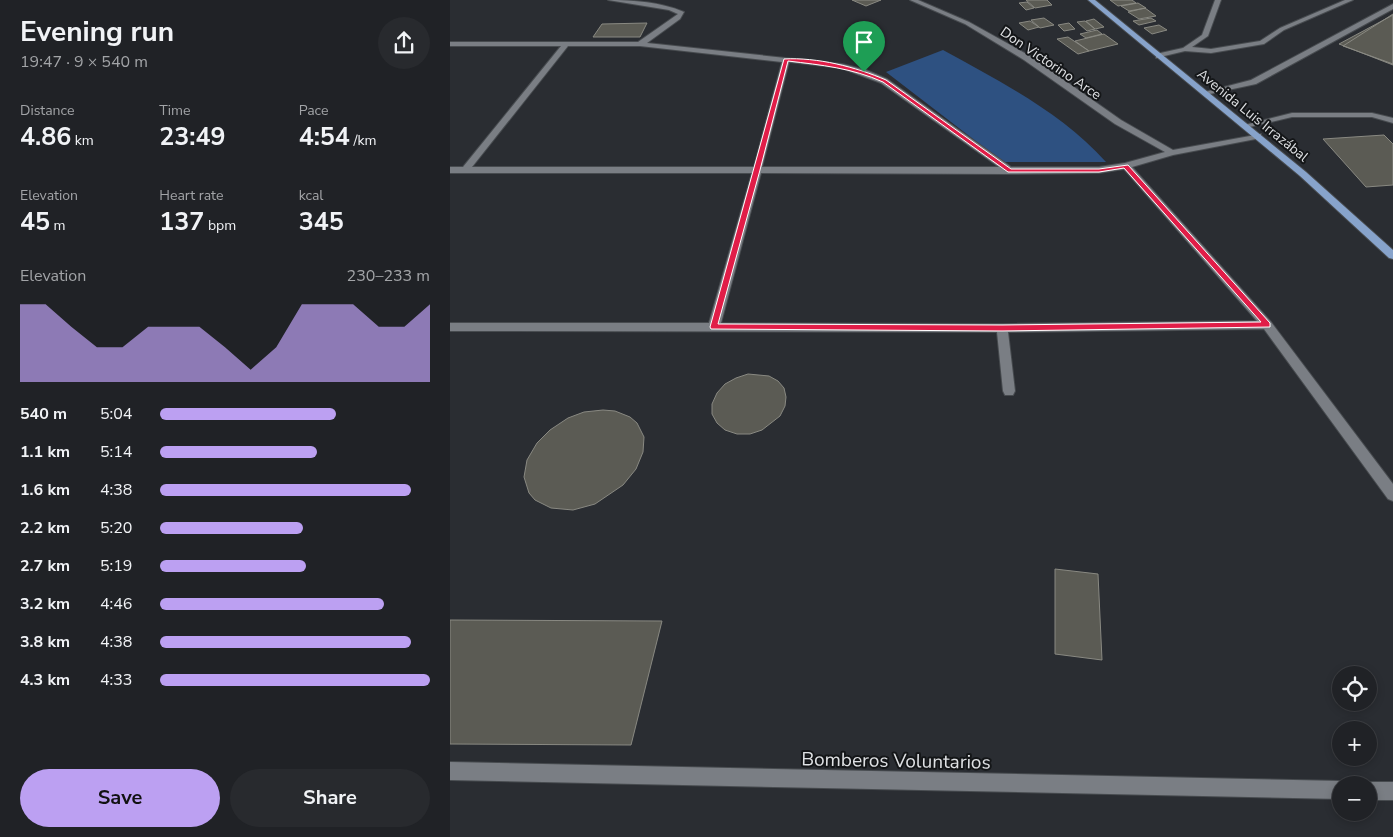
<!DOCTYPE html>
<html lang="en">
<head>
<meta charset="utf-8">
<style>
	:root { --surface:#202226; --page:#282a2e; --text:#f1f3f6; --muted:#a2a4a7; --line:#3d3f43; --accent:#bca0f2 }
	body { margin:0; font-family:"Nunito Sans",sans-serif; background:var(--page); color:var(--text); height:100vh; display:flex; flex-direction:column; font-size:19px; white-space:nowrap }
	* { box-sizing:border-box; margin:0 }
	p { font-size:16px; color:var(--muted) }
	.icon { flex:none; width:28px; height:28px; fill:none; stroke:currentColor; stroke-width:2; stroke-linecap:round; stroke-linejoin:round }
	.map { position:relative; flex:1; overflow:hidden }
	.panel { display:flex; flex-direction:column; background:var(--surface); width:450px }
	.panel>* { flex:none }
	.buttons { position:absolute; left:882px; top:666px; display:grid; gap:10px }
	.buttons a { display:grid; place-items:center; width:45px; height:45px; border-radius:50%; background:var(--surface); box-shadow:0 2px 8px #0003,0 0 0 1px var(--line); font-size:25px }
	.pin { position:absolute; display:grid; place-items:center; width:42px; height:42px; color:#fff; margin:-51px -21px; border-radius:50% 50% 50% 0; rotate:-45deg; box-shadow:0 0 5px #0007 }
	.pin .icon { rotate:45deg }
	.round { display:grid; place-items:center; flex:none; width:52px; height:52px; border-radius:26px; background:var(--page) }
	.overview { display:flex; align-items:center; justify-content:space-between; height:85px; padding:0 20px }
	h1 { font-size:28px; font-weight:700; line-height:38px }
	.stats { display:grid; grid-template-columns:repeat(3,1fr); gap:8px; height:85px; padding:5px 20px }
	.stats div { display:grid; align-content:center }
	.stats b { font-size:25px; font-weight:700 }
	.stats small { font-size:14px; font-weight:400 }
	.stats p { font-size:14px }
	.chart { height:140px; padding:10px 20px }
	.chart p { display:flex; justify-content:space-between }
	.chart svg { width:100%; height:90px; margin-top:5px; fill:var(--accent); opacity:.7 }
	.cta { display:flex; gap:10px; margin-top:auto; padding:10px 20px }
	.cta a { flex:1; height:58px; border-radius:30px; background:var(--accent); color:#111; font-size:20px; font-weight:700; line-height:58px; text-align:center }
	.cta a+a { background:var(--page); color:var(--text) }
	ul { padding:0 20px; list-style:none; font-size:16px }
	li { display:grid; grid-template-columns:80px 60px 1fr; align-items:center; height:38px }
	li i { height:12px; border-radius:6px; background:var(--accent) }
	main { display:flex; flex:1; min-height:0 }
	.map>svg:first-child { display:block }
	.green { fill:#2e5181 }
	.building { fill:#5b5b54; stroke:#898982 }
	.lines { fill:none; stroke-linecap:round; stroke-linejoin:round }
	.minor-casing { stroke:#474b4f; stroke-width:2 }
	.major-casing { stroke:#474b4f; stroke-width:2 }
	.minor { fill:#7a7e84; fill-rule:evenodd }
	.major { fill:#87a3cb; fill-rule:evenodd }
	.route { fill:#e11d48; stroke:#fff; fill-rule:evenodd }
	.labels { text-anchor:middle; stroke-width:4; stroke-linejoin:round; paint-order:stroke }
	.far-street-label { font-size:14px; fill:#dfe1e4; stroke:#141618 }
	.near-street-label { font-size:19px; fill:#dfe1e4; stroke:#141618 }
</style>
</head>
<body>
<main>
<section class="panel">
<div class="overview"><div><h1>Evening run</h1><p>19:47 · 9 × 540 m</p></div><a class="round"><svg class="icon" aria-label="share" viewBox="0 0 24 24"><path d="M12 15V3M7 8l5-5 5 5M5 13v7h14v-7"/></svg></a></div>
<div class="stats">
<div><p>Distance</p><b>4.86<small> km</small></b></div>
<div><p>Time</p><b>23:49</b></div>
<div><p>Pace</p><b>4:54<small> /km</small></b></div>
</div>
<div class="stats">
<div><p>Elevation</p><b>45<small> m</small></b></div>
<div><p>Heart rate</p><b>137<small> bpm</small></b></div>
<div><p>kcal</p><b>345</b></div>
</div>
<div class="chart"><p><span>Elevation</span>230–233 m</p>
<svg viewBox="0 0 160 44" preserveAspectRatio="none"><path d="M0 44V6L10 6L20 17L30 27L40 27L50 17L60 17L70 17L80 27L90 38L100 27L110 6L120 6L130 6L140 17L150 17L160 6V44z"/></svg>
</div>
<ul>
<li><b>540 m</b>5:04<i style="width:65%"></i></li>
<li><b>1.1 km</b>5:14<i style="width:58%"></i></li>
<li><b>1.6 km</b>4:38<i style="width:93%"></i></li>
<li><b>2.2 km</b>5:20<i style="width:53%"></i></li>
<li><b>2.7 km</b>5:19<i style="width:54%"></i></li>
<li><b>3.2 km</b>4:46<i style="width:83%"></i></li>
<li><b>3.8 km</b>4:38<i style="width:93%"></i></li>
<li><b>4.3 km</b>4:33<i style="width:100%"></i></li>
</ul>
<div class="cta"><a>Save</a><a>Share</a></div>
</section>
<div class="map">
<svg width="943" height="837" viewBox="0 0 943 837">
	<rect width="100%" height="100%" fill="#2a2d32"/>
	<path class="green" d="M493 50C551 82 611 112 656 162H553L436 72Z"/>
	<path class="building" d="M402 0H431L416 6Z
		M576 0H597L602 5 585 8Z
		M660 0H682L686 3 668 6Z
		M577 2 584 8 576 10 569 3Z
		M688 3 696 8 679 11 671 6Z
		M695 8 706 16 689 19 678 12Z
		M943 14V64L893 46Z
		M943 15V65L889 44Z
		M594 18 604 25 590 28 581 20Z
		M701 18 706 21 689 25 683 21Z
		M644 19 654 27 645 29 636 21Z
		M580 21 589 27 578 30 569 23Z
		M635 21 645 29 637 31 627 22Z
		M197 23 190 37H143L152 24Z
		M619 23 625 29 614 31 608 25Z
		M709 25 717 30 702 34 694 28Z
		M647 30 652 34 636 38 630 34Z
		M654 34 668 44 639 51 625 41Z
		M618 37 639 51 628 54 607 39Z
		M934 135 943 144V185L916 187 873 139Z
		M298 374 319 376 328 381 334 388 336 397 335 406 330 416 312 430 300 434H287L275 430 267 423 262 414V404L267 393 275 384 286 378Z
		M153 410 165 411 180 417 187 423 194 437 193 452 186 469 173 485 145 504 123 510 101 508 85 500 79 493 74 477 77 460 87 443 100 430 118 418 134 412Z
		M605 569 648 574 652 660 605 654Z
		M0 620 212 621 181 745 0 744Z"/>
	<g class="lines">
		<g class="minor-casing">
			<path id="minor" d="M158 0C183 0 211 2 234 12L230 19 197 43 392 64 416 70 437 79 561 167H649L675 163 715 152 665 124 574 60 515 24 460 0H468L519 22 580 56 671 120 723 150 811 134V138L723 155 682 167 821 322 943 484V501L938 499 814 329 558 332 565 391 563 395H555L553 391 547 332 0 331V323H259L302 173H0V167H13L111 46H0V42H188L228 14 219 10ZM118 46H190L332 62 304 167H22ZM339 62 391 68 431 83 549 167H312ZM674 169 807 321 552 324 271 323 311 173 560 174 649 173Z
				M765 0H771L758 36 742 47 761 49 810 41 830 28 895 0H903L834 30 814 44 761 53 735 51 706 58V54L733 48 752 35Z
				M943 4V9L806 84 755 95 751 93 801 80Z
				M842 113H922L943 118V123L922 117H842L795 128 791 126Z
				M0 762 891 781 898 785H891V799L0 780Z
				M919 782H943V800H919V785H912Z"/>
		</g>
		<g class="major-casing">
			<path id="major" d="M638 0H645L856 172 943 250V259L939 258 850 176Z"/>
		</g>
		<use href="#minor" class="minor"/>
		<use href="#major" class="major"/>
	</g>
	<path class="route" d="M334 59C367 57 406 67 436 80L561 169H649L678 165 820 323V327L552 331 261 329 260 327ZM338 61C371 65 402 68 433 82L558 172H649L674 168 811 322 552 325 268 324 310 170Z"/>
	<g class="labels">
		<g class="far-street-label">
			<text transform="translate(601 63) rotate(34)" y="5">Don Victorino Arce</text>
			<text transform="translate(803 115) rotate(39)" y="5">Avenida Luis Irrazábal</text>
		</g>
		<g class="near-street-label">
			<text transform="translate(446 760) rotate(1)" y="7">Bomberos Voluntarios</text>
		</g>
	</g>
</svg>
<div class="buttons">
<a><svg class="icon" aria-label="locate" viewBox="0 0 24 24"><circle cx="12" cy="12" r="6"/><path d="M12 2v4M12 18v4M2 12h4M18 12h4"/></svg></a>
<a>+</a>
<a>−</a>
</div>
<div class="pin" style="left:414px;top:72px;background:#1e9e55"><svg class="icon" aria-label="arrive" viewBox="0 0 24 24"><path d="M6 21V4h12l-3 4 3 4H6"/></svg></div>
</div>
</main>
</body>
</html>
